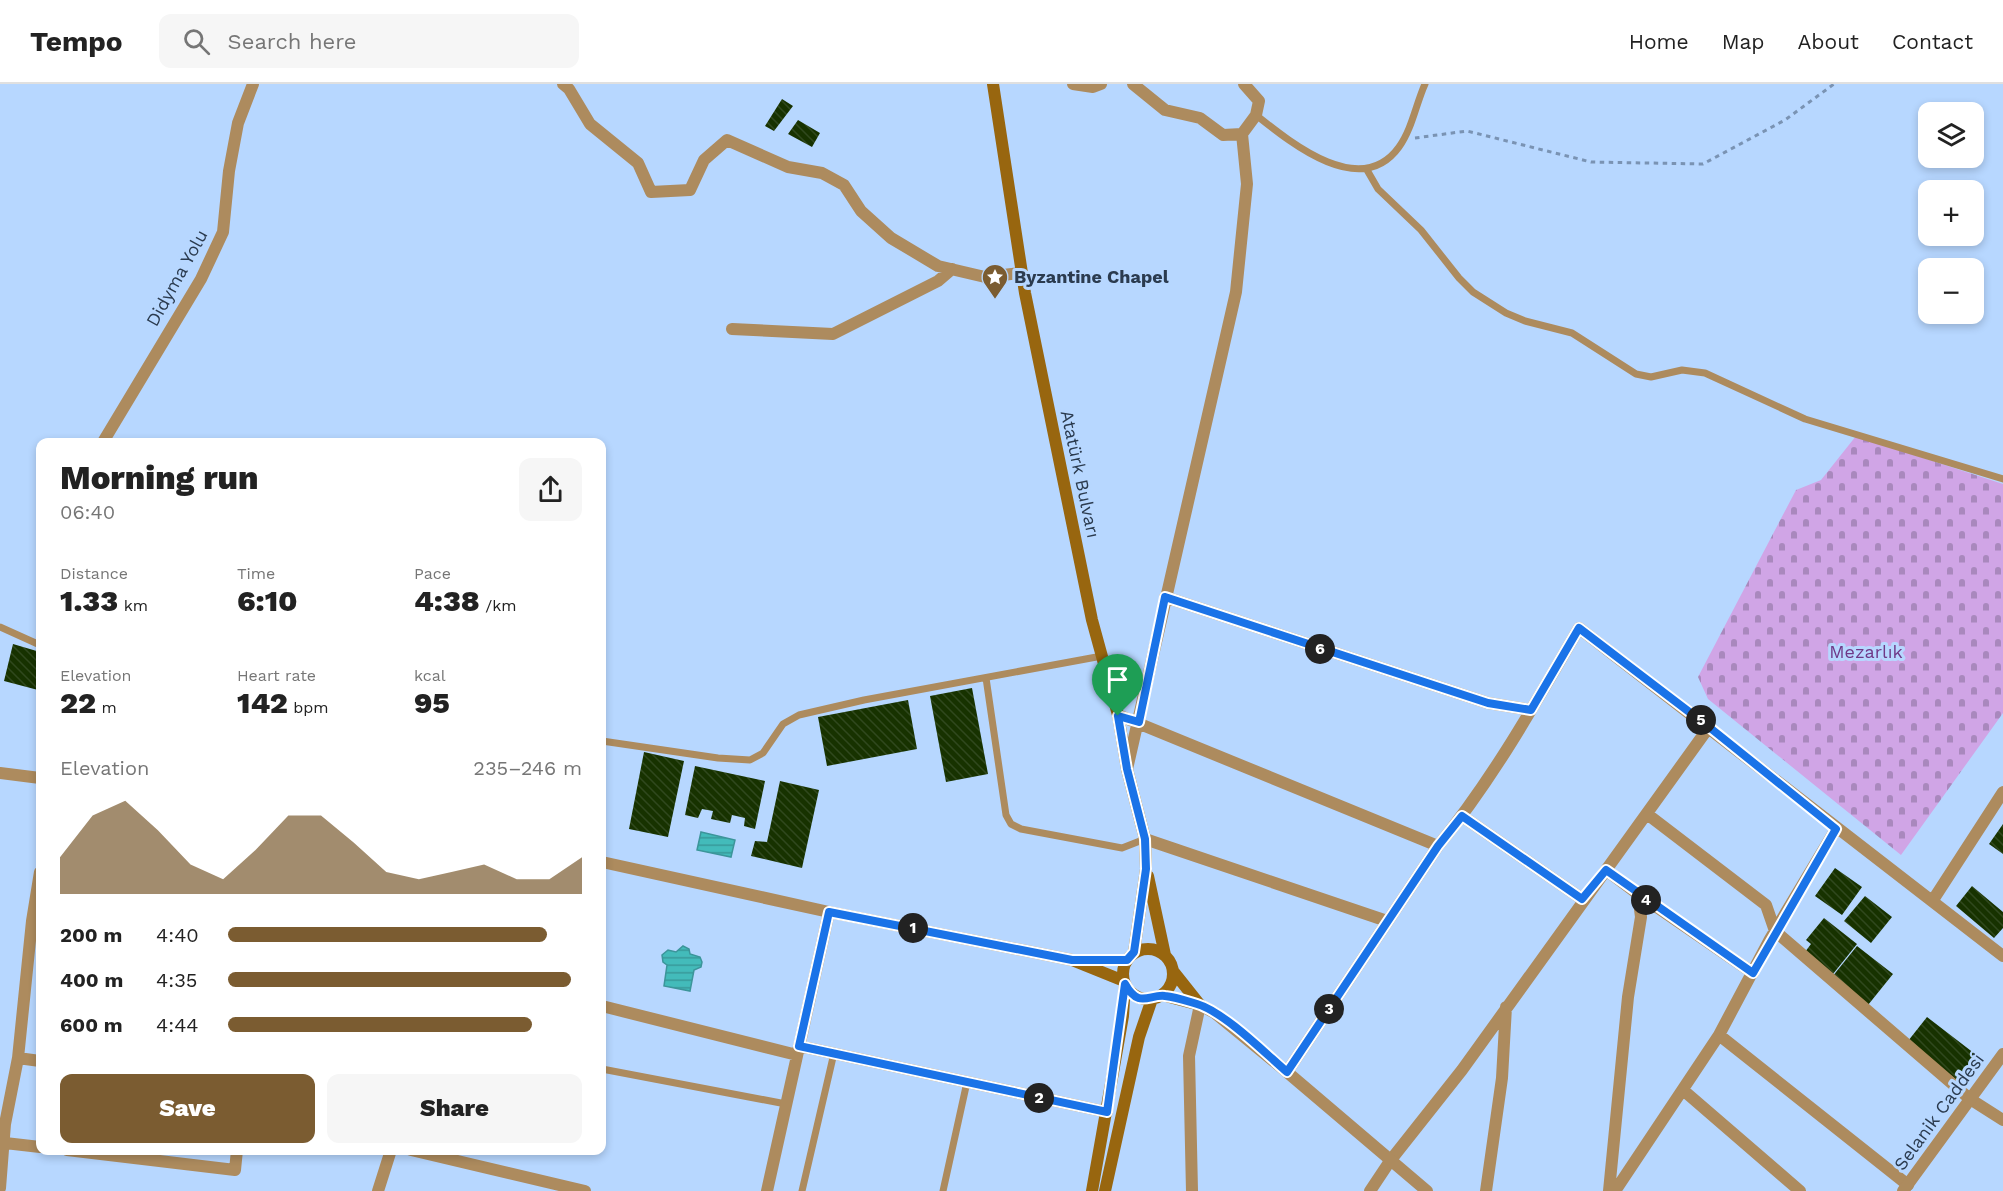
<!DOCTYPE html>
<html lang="en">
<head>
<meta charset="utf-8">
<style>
	:root { --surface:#fff; --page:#f6f6f6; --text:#222; --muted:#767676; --line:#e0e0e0; --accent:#7b5c31 }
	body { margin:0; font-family:"Work Sans",sans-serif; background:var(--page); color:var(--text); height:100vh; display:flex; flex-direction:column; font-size:22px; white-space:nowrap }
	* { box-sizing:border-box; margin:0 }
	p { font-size:20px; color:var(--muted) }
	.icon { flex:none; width:33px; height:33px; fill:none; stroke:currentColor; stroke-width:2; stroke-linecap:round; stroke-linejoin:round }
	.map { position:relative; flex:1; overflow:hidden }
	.drawer { position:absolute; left:36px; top:354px; width:570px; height:717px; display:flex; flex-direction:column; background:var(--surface); border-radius:12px; box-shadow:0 3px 9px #0003 }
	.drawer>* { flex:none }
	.fabs { position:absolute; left:1918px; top:18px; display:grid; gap:12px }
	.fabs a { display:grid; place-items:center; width:66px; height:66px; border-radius:12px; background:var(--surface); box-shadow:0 3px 9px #0003; font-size:30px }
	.pin { position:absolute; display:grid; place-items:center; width:51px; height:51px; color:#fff; margin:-62px -26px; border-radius:50% 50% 50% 0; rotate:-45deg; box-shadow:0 0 6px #0007 }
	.pin .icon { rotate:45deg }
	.km { position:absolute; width:30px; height:30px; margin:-15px; border-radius:50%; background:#222; color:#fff; font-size:16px; line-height:30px; text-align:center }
	.round { display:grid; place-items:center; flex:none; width:63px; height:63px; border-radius:12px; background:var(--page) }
	.headline { display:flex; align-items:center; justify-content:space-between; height:102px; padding:0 24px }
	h1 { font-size:33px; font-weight:800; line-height:45px }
	.figures { display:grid; grid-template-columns:repeat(3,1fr); gap:9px; height:102px; padding:6px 24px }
	.figures div { display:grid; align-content:center }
	.figures b { font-size:30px; font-weight:800 }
	.figures small { font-size:16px; font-weight:400 }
	.figures p { font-size:16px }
	.chart { height:168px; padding:12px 24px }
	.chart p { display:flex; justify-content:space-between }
	.chart svg { width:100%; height:108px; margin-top:6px; fill:var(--accent); opacity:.7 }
	.cta { display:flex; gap:12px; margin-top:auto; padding:12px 24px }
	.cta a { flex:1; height:69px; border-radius:12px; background:var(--accent); color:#fff; font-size:24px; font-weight:800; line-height:69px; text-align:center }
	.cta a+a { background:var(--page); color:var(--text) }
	ul { padding:0 24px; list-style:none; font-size:20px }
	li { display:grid; grid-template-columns:96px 72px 1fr; align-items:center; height:45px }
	li i { height:15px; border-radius:8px; background:var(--accent) }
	header { display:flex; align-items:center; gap:36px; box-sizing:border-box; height:84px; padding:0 30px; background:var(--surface); border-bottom:2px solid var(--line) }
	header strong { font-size:28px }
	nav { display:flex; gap:33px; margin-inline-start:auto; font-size:21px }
	.search { width:420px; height:54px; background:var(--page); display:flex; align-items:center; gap:15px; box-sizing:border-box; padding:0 21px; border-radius:12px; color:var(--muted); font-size:22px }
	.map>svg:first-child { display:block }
	.cemetery { fill:url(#cemetery-stones) }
	.water { fill:url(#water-rules); stroke:#3c959a; stroke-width:1.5 }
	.building { fill:url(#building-back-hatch) }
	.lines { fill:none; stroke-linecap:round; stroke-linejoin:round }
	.path { stroke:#7a93b3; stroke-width:3; stroke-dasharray:4.5 4.5; stroke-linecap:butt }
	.service { stroke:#ad8b5e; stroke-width:7 }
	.minor { stroke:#ad8b5e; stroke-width:12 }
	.tertiary { stroke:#ad8b5e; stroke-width:12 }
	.secondary { stroke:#98660f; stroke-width:12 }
	.route-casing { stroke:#fff; stroke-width:12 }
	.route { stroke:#1a73e8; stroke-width:8 }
	.labels { text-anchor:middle; stroke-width:6; stroke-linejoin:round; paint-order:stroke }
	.poi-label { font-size:18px; font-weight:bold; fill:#2b3b4f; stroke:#b7d7ff; text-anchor:start }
	.street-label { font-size:18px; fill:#2b3b4f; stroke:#b7d7ff }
	.park-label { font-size:18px; fill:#6f3887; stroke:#b7d7ff }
</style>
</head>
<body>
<header>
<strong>Tempo</strong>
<div class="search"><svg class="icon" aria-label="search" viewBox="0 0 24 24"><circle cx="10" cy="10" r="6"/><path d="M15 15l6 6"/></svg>Search here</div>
<nav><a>Home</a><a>Map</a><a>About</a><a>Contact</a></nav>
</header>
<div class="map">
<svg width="2003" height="1107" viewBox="0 0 2003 1107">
	<defs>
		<pattern id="cemetery-stones" width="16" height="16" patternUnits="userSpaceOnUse" patternTransform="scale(1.5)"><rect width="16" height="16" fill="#d0a5e6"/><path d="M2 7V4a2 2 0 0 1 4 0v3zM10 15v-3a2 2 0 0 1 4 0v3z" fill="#a988bd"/></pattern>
		<pattern id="water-rules" width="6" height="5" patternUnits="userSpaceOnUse" patternTransform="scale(1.5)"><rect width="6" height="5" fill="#43bbba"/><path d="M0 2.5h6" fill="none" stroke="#38999a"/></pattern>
		<pattern id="building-back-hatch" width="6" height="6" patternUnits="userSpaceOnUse" patternTransform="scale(1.5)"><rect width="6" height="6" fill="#173200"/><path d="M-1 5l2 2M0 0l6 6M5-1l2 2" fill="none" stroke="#30481e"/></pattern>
	</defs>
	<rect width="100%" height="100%" fill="#b7d7ff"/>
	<path class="cemetery" d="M1856 352 2003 400V629L1901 771 1708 615 1698 593 1796 406 1821 396Z"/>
	<path class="water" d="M701 748 735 756 731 773 697 766Z
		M683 862 689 865 690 870 700 873 702 878 701 883 694 886 690 907 664 902 667 881 663 878 662 871 668 866 676 868Z"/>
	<path class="building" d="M782 15 793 22 774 47 765 42Z
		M798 36 820 49 812 63 788 50Z
		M13 560 40 568 38 606 4 597Z
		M972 604 988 690 946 698 930 612Z
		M908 616 917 665 827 682 818 633Z
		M644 668 684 677 668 753 629 745Z
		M695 682 765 697 755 745 744 742 745 734 732 731 730 739 711 735 713 727 702 725 698 734 685 731Z
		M780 697 819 706 802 784 751 772 755 757 767 758Z
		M2003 740V770L1989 760Z
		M1835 784 1862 803 1842 831 1815 812Z
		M1972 802 2003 828V844L1994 854 1956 822Z
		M1865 812 1892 833 1871 859 1844 837Z
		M1824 834 1857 860 1833 890 1805 868 1811 860 1806 856Z
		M1857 862 1893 890 1868 921 1832 893Z
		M1927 933 1979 973 1959 998 1908 957Z"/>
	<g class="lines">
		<path class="path" d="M1415 54 1467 47 1591 78 1703 80 1785 36 1834 0"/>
		<path class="service" d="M1256 31C1291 59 1361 116 1399 63 1412 45 1416 20 1425 0
			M1367 86 1378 105 1421 146 1459 194 1473 208 1506 229 1525 237 1572 249 1636 290 1651 293 1682 286 1705 289 1805 335 2003 395
			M0 543 40 561
			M986 594 1006 731 1011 740 1021 745 1122 764 1145 755
			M602 657 718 674 750 676 763 669 783 640 799 631 864 616 1102 572
			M602 985 786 1020
			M802 1107 834 969
			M943 1107 967 998"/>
		<path class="minor" d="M563 0 569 5 590 40 638 79 651 108 690 106 704 76 727 56 788 83 822 89 844 101 861 127 891 154 938 182 985 193 1021 189
			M1073 0 1093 3 1101 0
			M1133 0 1165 26 1200 34 1223 51 1242 50
			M732 245 833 250 938 197 952 185
			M1165 513 1488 619 1531 626
			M1118 631 1438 762
			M1127 685 1236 208 1247 100 1242 50 1256 31 1259 17 1244 0
			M1647 730 1766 821 1775 847 1970 1015 2003 1036
			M1462 732 1582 815
			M1145 755 1387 837
			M1606 786 1638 810 1641 833 1628 913 1609 1107
			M1638 810 1753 889
			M1933 816 2003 708
			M602 922 797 971
			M1719 951 1908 1101
			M799 962 1107 1028
			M18 974 40 977
			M1287 988 1438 762C1493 695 1536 618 1579 544L2003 872
			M1683 1006 1800 1107
			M5 1059 40 1063
			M67 1066 235 1086 237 1066
			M411 1066 585 1107
			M0 1104 5 1040 18 974 32 837 40 788
			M378 1107 391 1066
			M767 1107 829 828
			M1192 1107 1189 972 1200 921
			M1370 1107 1390 1077 1462 986 1709 643
			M1486 1107 1502 994 1506 923
			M1615 1107 1719 951 1770 855 1836 745"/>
		<path class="tertiary" d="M103 358 201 195 223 148 229 87 238 39 253 0
			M0 689 40 694
			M602 778 829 828 1072 876
			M1200 921 1215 929 1287 988 1427 1107
			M1903 1107 2003 970"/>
		<path class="secondary" d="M993 0 1025 209 1092 536 1118 631 1127 685 1145 755 1146 785 1134 868
			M1148 792 1165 871
			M1123 890a25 25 0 1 1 50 0a25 25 0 1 1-50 0Z
			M1072 876 1124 897
			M1079 876H1127
			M1173 887 1200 921
			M1162 911 1200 921
			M1092 1107 1123 932 1125 900
			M1105 1107 1139 953 1152 915"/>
	</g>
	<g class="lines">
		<g class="route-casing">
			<path id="route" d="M1165 513 1488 619 1531 626 1579 544 1709 643 1836 745 1753 889 1606 786 1582 815 1462 732 1438 762 1287 988C1265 969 1224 928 1197 920 1187 917 1176 913 1165 912 1149 910 1139 925 1125 900L1107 1028 799 962 829 828 1072 876H1127L1134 868 1146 785 1145 755 1127 685 1118 632 1139 638Z"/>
		</g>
		<use href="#route" class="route"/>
	</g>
	<defs>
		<g id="sight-pin" transform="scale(1.35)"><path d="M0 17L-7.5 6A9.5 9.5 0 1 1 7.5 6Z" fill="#7b5c31" stroke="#b7d7ff"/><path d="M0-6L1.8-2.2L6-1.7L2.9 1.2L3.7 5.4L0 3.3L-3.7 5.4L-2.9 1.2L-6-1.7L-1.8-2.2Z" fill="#fff"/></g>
	</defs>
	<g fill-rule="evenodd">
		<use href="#sight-pin" x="995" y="193"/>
	</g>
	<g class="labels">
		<g class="poi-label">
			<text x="1014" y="199">Byzantine Chapel</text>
		</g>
		<g class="street-label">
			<text transform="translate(177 194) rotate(-61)" y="6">Didyma Yolu</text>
			<text transform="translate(1080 390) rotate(78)" y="6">Atatürk Bulvarı</text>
			<text transform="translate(1939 1028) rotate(-54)" y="6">Selanik Caddesi</text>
		</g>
		<g class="park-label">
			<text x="1866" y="574">Mezarlık</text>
		</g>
	</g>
</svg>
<div class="fabs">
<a><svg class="icon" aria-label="layers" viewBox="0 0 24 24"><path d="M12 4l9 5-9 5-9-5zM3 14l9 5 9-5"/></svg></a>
<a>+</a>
<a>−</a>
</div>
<div class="pin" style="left:1118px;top:632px;background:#1e9e55"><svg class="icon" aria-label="arrive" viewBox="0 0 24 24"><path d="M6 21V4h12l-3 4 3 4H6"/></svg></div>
<b class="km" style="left:913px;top:844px">1</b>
<b class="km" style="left:1039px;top:1014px">2</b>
<b class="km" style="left:1329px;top:925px">3</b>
<b class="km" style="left:1646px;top:816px">4</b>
<b class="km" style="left:1701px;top:636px">5</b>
<b class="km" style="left:1320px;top:565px">6</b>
<section class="drawer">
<div class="headline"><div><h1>Morning run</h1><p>06:40</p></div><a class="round"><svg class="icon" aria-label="share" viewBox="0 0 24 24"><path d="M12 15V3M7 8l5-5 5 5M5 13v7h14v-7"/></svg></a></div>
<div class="figures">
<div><p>Distance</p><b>1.33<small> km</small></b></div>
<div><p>Time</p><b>6:10</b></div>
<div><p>Pace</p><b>4:38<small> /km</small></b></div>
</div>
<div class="figures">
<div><p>Elevation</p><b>22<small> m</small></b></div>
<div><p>Heart rate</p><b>142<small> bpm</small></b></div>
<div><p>kcal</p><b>95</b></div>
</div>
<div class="chart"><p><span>Elevation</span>235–246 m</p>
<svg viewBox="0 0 160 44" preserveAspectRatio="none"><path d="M0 44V29L10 12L20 6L30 18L40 32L50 38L60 26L70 12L80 12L90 23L100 35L110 38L120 35L130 32L140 38L150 38L160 29V44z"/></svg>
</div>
<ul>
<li><b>200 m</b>4:40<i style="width:90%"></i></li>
<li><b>400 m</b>4:35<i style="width:97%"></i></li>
<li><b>600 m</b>4:44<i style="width:86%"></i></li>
</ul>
<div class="cta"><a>Save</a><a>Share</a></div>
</section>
</div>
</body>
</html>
